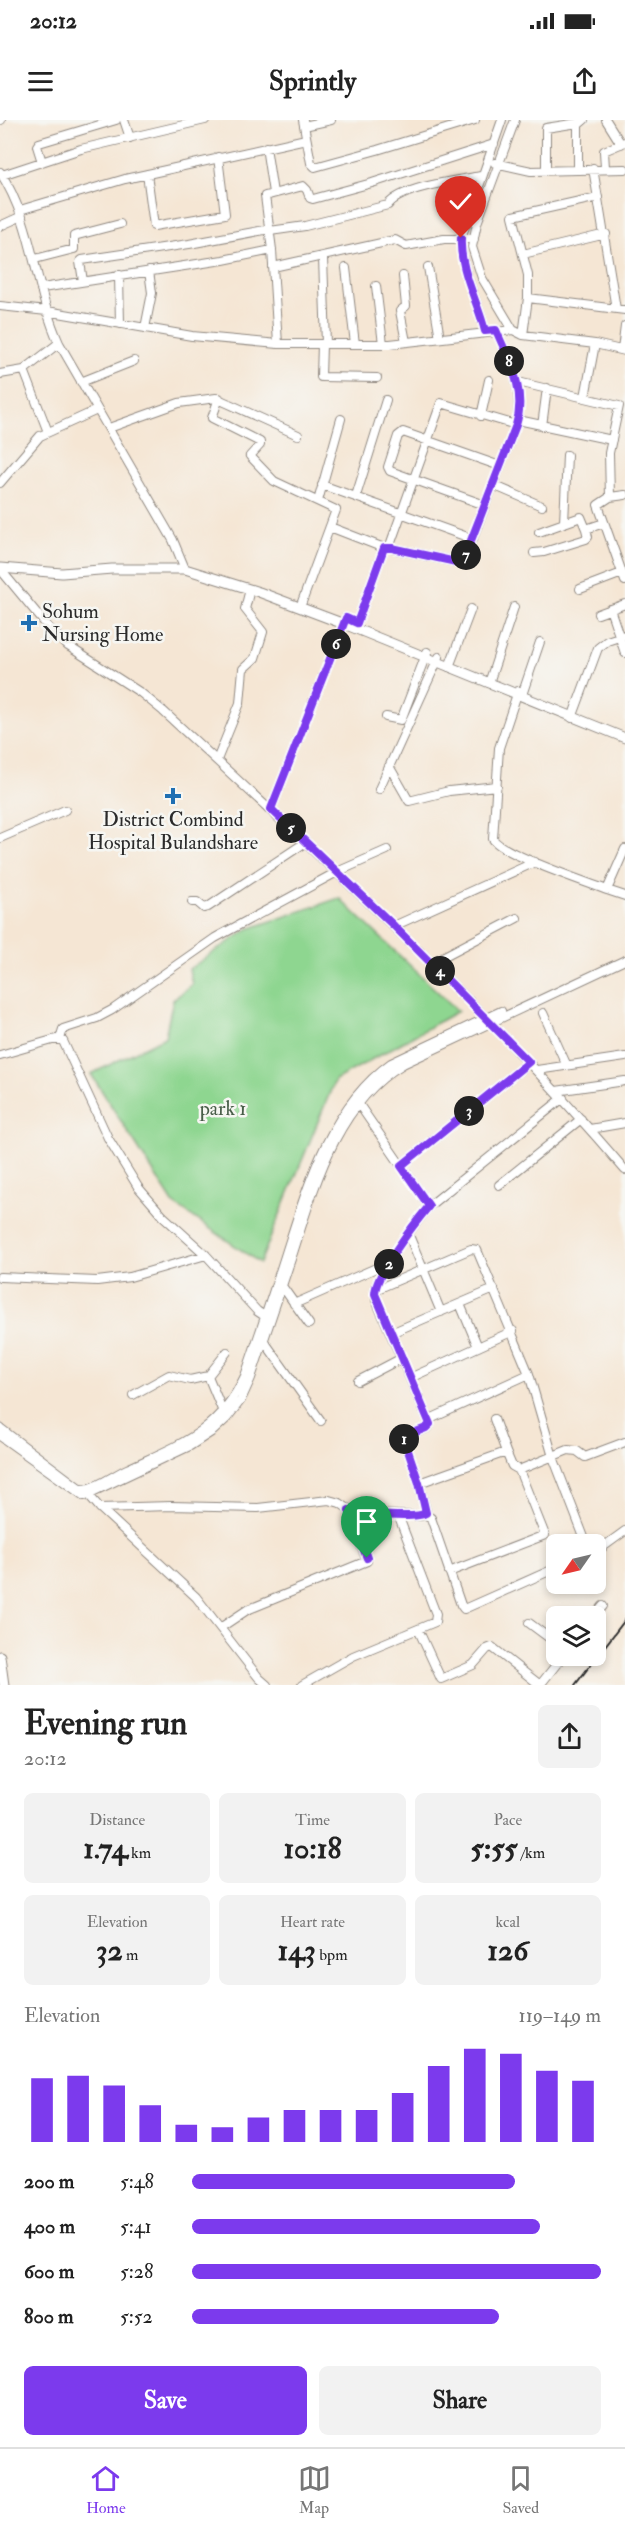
<!DOCTYPE html>
<html lang="en">
<head>
<meta charset="utf-8">
<style>
	:root { --surface:#fff; --page:#f2f2f2; --text:#222; --muted:#767676; --line:#e0e0e0; --accent:#7c3aed }
	body { margin:0; font-family:"IM FELL Double Pica",serif; background:var(--page); color:var(--text); height:100vh; display:flex; flex-direction:column; font-size:22px; white-space:nowrap }
	* { box-sizing:border-box; margin:0 }
	p { font-size:20px; color:var(--muted) }
	.icon { flex:none; width:33px; height:33px; fill:none; stroke:currentColor; stroke-width:2; stroke-linecap:round; stroke-linejoin:round }
	.map { position:relative; height:1565px; overflow:hidden }
	.drawer { display:flex; flex-direction:column; background:var(--surface); flex:1 }
	.drawer>* { flex:none }
	.needle { width:39px; rotate:236deg }
	.tools { position:absolute; left:546px; top:1414px; display:grid; gap:12px }
	.tools a { display:grid; place-items:center; width:60px; height:60px; border-radius:9px; background:var(--surface); box-shadow:0 3px 9px #0003; font-size:30px }
	.pin { position:absolute; display:grid; place-items:center; width:51px; height:51px; color:#fff; margin:-62px -26px; border-radius:50% 50% 50% 0; rotate:-45deg; box-shadow:0 0 6px #0007 }
	.pin .icon { rotate:45deg }
	.km { position:absolute; width:30px; height:30px; margin:-15px; border-radius:50%; background:#222; color:#fff; font-size:16px; line-height:30px; text-align:center }
	.round { display:grid; place-items:center; flex:none; width:63px; height:63px; border-radius:9px; background:var(--page) }
	.head { display:flex; align-items:center; justify-content:space-between; height:102px; padding:0 24px }
	h1 { font-size:33px; font-weight:700; line-height:45px }
	.stats { display:grid; grid-template-columns:repeat(3,1fr); gap:9px; height:102px; padding:6px 24px }
	.stats div { display:grid; align-content:center; border-radius:9px; background:var(--page); text-align:center }
	.stats b { font-size:30px; font-weight:700 }
	.stats small { font-size:16px; font-weight:400 }
	.stats p { font-size:16px }
	.chart { height:168px; padding:12px 24px }
	.chart p { display:flex; justify-content:space-between }
	.chart svg { width:100%; height:108px; margin-top:6px; stroke:var(--accent); stroke-width:6 }
	.button { display:flex; gap:12px; margin-top:auto; padding:12px 24px }
	.button a { flex:1; height:69px; border-radius:9px; background:var(--accent); color:#fff; font-size:24px; font-weight:700; line-height:69px; text-align:center }
	.button a+a { background:var(--page); color:var(--text) }
	ul { padding:0 24px; list-style:none; font-size:20px }
	li { display:grid; grid-template-columns:96px 72px 1fr; align-items:center; height:45px }
	li i { height:15px; border-radius:8px; background:var(--accent) }
	.status { display:flex; justify-content:space-between; align-items:center; height:42px; padding:0 30px; background:var(--surface); direction:ltr }
	.status svg { height:16px; fill:currentColor }
	header { display:flex; justify-content:space-between; align-items:center; height:78px; padding:0 24px; background:var(--surface); font-size:27px; font-weight:700 }
	.tab-bar { display:flex; justify-content:space-around; align-items:center; height:84px; border-top:2px solid var(--line); background:var(--surface); font-size:16px; color:var(--muted) }
	.tab-bar a { display:grid; justify-items:center; gap:3px }
	.tab-bar .active { color:var(--accent) }
	.map>svg:first-child { display:block }
	.green { fill:#8ed690; stroke:#5c805e; stroke-width:1.5 }
	.lines { fill:none; stroke-linecap:round; stroke-linejoin:round }
	.minor-casing { stroke:#908880; stroke-width:10 }
	.major-casing { stroke:#908880; stroke-width:11 }
	.minor { stroke:#fff; stroke-width:8 }
	.major { stroke:#fff; stroke-width:9 }
	.rail { stroke:#2b2b2b; stroke-width:2 }
	.route-casing { stroke:#fff; stroke-width:12 }
	.route { stroke:#7c3aed; stroke-width:8 }
	.poi-dot { fill:#1f6fb2; stroke:#f6f6f2; stroke-width:2 }
	.labels { text-anchor:middle; stroke-width:5; stroke-linejoin:round; paint-order:stroke }
	.poi-label { font-size:20px; fill:#2b2b2b; stroke:#f6f6f2; text-anchor:start }
	.park-label { font-size:20px; fill:#495e49; stroke:#f6f6f2 }
</style>
</head>
<body>
<div class="status"><b>20:12</b><svg viewBox="0 0 49 12"><path d="M0 12V9h3v3zM5 12V6h3v6zM10 12V3h3v9zM15 12V0h3v12zM26 1h20v11H26zM47 4h2v5h-2z"/></svg></div>
<header><svg class="icon" aria-label="menu" viewBox="0 0 24 24"><path d="M4 6h16M4 12h16M4 18h16"/></svg>Sprintly<svg class="icon" aria-label="share" viewBox="0 0 24 24"><path d="M12 15V3M7 8l5-5 5 5M5 13v7h14v-7"/></svg></header>
<div class="map">
<svg width="625" height="1565" viewBox="0 0 625 1565">
	<rect width="100%" height="100%" fill="#f6f6f2"/>
	<filter id="ink" filterUnits="userSpaceOnUse"><feTurbulence type="fractalNoise" baseFrequency=".0167" numOctaves="2"/><feDisplacementMap in="SourceGraphic" scale="12" xChannelSelector="R" yChannelSelector="G"/><feConvolveMatrix kernelMatrix="1 2 1 2 8 2 1 2 1" color-interpolation-filters="sRGB"/></filter>
	<filter id="wash" filterUnits="userSpaceOnUse"><feTurbulence type="fractalNoise" baseFrequency=".008" numOctaves="4" result="noise"/><feDisplacementMap in="SourceGraphic" scale="24" xChannelSelector="R" yChannelSelector="G"/><feGaussianBlur stdDeviation="1.35" result="paint"/><feColorMatrix in="noise" values="0 0 0 0 0 0 0 0 0 0 0 0 0 0 0 0 0 1.4 0 .05"/><feComposite in="paint" operator="in"/></filter>
	<g filter="url(#wash)">
		<rect width="100%" height="100%" fill="#f5e6d4"/>
		<path class="green" d="M339 778 458 891 335 960 260 1143 173 1083 91 954 165 917 173 880 192 864 189 849 248 809Z"/>
	</g>
	<g filter="url(#ink)">
		<g class="lines">
			<g class="minor-casing">
				<path id="minor" d="M0 0H1
					M124 0 130 18
					M303 0 311 43 315 47 377 30 475 0
					M606 0 621 24
					M304 6 331 0
					M266 27 273 73
					M42 42 37 26 39 23 116 0
					M495 43 531 51 625 49
					M593 48 616 189
					M605 48 604 31 625 22
					M578 49V5L584 0
					M546 51V8L578 3
					M0 52C34 104 34 168 59 223L173 420 185 449
					M147 54 154 106 225 94 218 37
					M2 55 81 29 205 0
					M598 77 513 96 528 155V178L625 190
					M20 90 125 59 306 19
					M0 106 22 96
					M270 111 305 106 388 85C401 67 458 60 481 56
					M523 134 606 114
					M323 138 326 224
					M35 139 74 129V116L120 104
					M273 147 395 120 406 126 444 119H474
					M428 147 440 218
					M346 148 355 224
					M119 155 120 204
					M403 156 406 186 400 191 406 222
					M83 161 80 142 82 140 189 124 270 109
					M376 166 383 224
					M42 168 223 140 272 130
					M0 186 47 191 192 216 278 224H390L513 210 523 215 595 224 625 231
					M145 208 152 173 149 151
					M513 210 482 158 472 127 477 103 515 0
					M485 211C478 181 460 149 461 118L502 0
					M523 215 528 178
					M278 224 272 130 265 76 303 66 307 70 310 78 313 79 372 63 494 24
					M322 224 321 257 377 258
					M622 230 625 206
					M24 250 48 312
					M0 254 24 250 59 223
					M81 262 134 241
					M518 262 619 286 609 333 610 377 598 385 625 461
					M585 277 595 224
					M219 278 212 298 260 322V325L250 336 274 361 336 390 302 482
					M481 296 489 260
					M518 300 612 320
					M542 306 547 268
					M109 308 179 283 216 278 298 315
					M0 363 40 316 97 290
					M322 365 473 419
					M493 365 542 386
					M356 376 386 280
					M610 377 625 375
					M318 381 341 299
					M485 385 390 351 388 347 398 316 403 312 500 346
					M564 403 567 335
					M330 407 384 428
					M539 412 581 397 586 409
					M389 428 441 283 516 305
					M534 433 544 432 586 419 588 417 586 409 604 403
					M0 449 49 508 68 526 141 573 163 591C323 739 484 884 625 1050
					M580 469 622 453
					M610 489 625 533
					M598 494 625 484
					M357 503 384 428H391L456 442 463 441 465 438 518 300C522 262 511 244 496 210
					M449 547 471 489
					M489 563 514 487
					M518 571 499 628 493 719C502 734 586 762 607 770
					M523 572 540 522
					M386 597 401 600 427 532
					M572 598 598 528 607 521 625 515
					M217 640 240 583 243 549 255 538 263 512 245 489 250 469
					M389 646 409 681 449 671 497 666
					M379 669 439 537
					M271 689 346 498
					M0 718 65 690
					M625 729 607 770 625 776
					M192 782H197L204 788 208 787 306 722
					M394 806 535 742
					M431 843 517 798
					M543 893 567 946
					M60 919 63 909 97 898 112 890 215 818 337 752 387 730
					M0 935 56 919 63 921 108 1018 138 1067 163 1096 206 1135 257 1191 269 1199
					M537 950 625 937
					M556 971 625 961
					M563 978 429 1086 397 1128 377 1164 376 1180 430 1304 427 1308 406 1316 404 1319 419 1363 506 1332 512 1346 519 1350 568 1330 577 1331 585 1337 625 1322
					M358 983 429 1086
					M590 1009 625 1003
					M401 1046 529 942
					M499 1065 581 999
					M408 1113 441 1192
					M0 1157 97 1161 130 1157 206 1135
					M282 1166 309 1204
					M375 1170 471 1129 477 1130 529 1254 553 1337 587 1425
					M294 1184 376 1148 386 1149
					M460 1184 478 1227
					M391 1213 494 1169
					M264 1221 321 1301
					M208 1256 227 1232
					M410 1258 513 1211
					M358 1261 402 1238
					M133 1275 169 1255 190 1260 208 1256 223 1292
					M494 1299 506 1332
					M428 1300 529 1254
					M0 1308 78 1367 85 1369C99 1367 114 1355 127 1349 180 1324 218 1313 245 1256 259 1215 273 1174 286 1133 308 1065 330 987 391 943L501 891
					M0 1316 84 1376 190 1326 213 1311 227 1298 241 1280 251 1258C265 1217 279 1175 293 1133 315 1064 337 983 403 944L625 840
					M87 1373 100 1388 196 1477 259 1558 267 1565
					M100 1388 171 1386 258 1388 329 1380 340 1383 354 1393 421 1396 426 1391 419 1363
					M425 1394 431 1398 461 1485 464 1489 556 1448
					M596 1432 625 1411
					M449 1452 545 1415 519 1350
					M594 1497 603 1486
					M529 1503 556 1523
					M220 1508 247 1490 367 1441 349 1391
					M418 1509 441 1559 473 1545 487 1529 492 1527 540 1565
					M302 1565 353 1536 435 1502 436 1494 398 1395
					M540 1565 563 1536"/>
			</g>
			<g class="major-casing">
				<path id="major" d="M0 448 62 453 112 449H185L259 472 344 504 625 618
					M0 1536 4 1565"/>
			</g>
			<use href="#minor" class="minor"/>
			<use href="#major" class="major"/>
			<path class="rail" d="M575 1565 625 1500"/>
		</g>
	</g>
	<g class="lines" filter="url(#ink)">
		<g class="route-casing">
			<path id="route" d="M367 1438 349 1390C360 1395 417 1399 426 1393L419 1363 404 1319 406 1316 426 1308 430 1304 375 1174C375 1154 415 1103 429 1086L401 1046 529 942 394 806 271 689 346 498 357 503 384 428H392L456 442 463 441 516 305C527 270 509 241 496 210L485 211C478 182 459 149 461 118"/>
		</g>
		<use href="#route" class="route"/>
	</g>
	<g class="poi-dot">
		<path d="M26 494h6v6h6v6h-6v6h-6v-6h-6v-6h6z"/>
		<path d="M170 667h6v6h6v6h-6v6h-6v-6h-6v-6h6z"/>
	</g>
	<g class="labels">
		<g class="poi-label">
			<text x="42" y="498">Sohum<tspan x="42" dy="23">Nursing Home</tspan></text>
			<text x="173" y="706" text-anchor="middle">District Combind<tspan x="173" dy="23">Hospital Bulandshare</tspan></text>
		</g>
		<g class="park-label">
			<text x="223" y="995">park 1</text>
		</g>
	</g>
</svg>
<div class="tools">
<a><svg class="needle" viewBox="-14 -14 28 28"><path d="M0-13l5 13h-10z" fill="#e53935"/><path d="M0 13l5-13h-10z" fill="#767676"/></svg></a>
<a><svg class="icon" aria-label="layers" viewBox="0 0 24 24"><path d="M12 4l9 5-9 5-9-5zM3 14l9 5 9-5"/></svg></a>
</div>
<div class="pin" style="left:367px;top:1438px;background:#1e9e55"><svg class="icon" aria-label="arrive" viewBox="0 0 24 24"><path d="M6 21V4h12l-3 4 3 4H6"/></svg></div>
<div class="pin" style="left:461px;top:118px;background:#d93025"><svg class="icon" aria-label="check" viewBox="0 0 24 24"><path d="M5 12l5 5 9-10"/></svg></div>
<b class="km" style="left:404px;top:1319px">1</b>
<b class="km" style="left:389px;top:1144px">2</b>
<b class="km" style="left:469px;top:991px">3</b>
<b class="km" style="left:440px;top:851px">4</b>
<b class="km" style="left:291px;top:708px">5</b>
<b class="km" style="left:336px;top:524px">6</b>
<b class="km" style="left:466px;top:435px">7</b>
<b class="km" style="left:509px;top:241px">8</b>
</div>
<section class="drawer">
<div class="head"><div><h1>Evening run</h1><p>20:12</p></div><a class="round"><svg class="icon" aria-label="share" viewBox="0 0 24 24"><path d="M12 15V3M7 8l5-5 5 5M5 13v7h14v-7"/></svg></a></div>
<div class="stats">
<div><p>Distance</p><b>1.74<small> km</small></b></div>
<div><p>Time</p><b>10:18</b></div>
<div><p>Pace</p><b>5:55<small> /km</small></b></div>
</div>
<div class="stats">
<div><p>Elevation</p><b>32<small> m</small></b></div>
<div><p>Heart rate</p><b>143<small> bpm</small></b></div>
<div><p>kcal</p><b>126</b></div>
</div>
<div class="chart"><p><span>Elevation</span>119–149 m</p>
<svg viewBox="0 0 160 44" preserveAspectRatio="none"><path d="M5 44V18M15 44V17M25 44V21M35 44V29M45 44V37M55 44V38M65 44V34M75 44V31M85 44V31M95 44V31M105 44V24M115 44V13M125 44V6M135 44V8M145 44V15M155 44V19"/></svg>
</div>
<ul>
<li><b>200 m</b>5:48<i style="width:79%"></i></li>
<li><b>400 m</b>5:41<i style="width:85%"></i></li>
<li><b>600 m</b>5:28<i style="width:100%"></i></li>
<li><b>800 m</b>5:52<i style="width:75%"></i></li>
</ul>
<div class="button"><a>Save</a><a>Share</a></div>
</section>
<nav class="tab-bar">
<a class="active"><svg class="icon" aria-label="home" viewBox="0 0 24 24"><path d="M3 11l9-7 9 7M6 9v11h12V9"/></svg>Home</a>
<a><svg class="icon" aria-label="map" viewBox="0 0 24 24"><path d="M3 6l6-2 6 2 6-2v14l-6 2-6-2-6 2zM9 4v14M15 6v14"/></svg>Map</a>
<a><svg class="icon" aria-label="saved" viewBox="0 0 24 24"><path d="M7 4h10v16l-5-4-5 4z"/></svg>Saved</a>
</nav>
</body>
</html>
